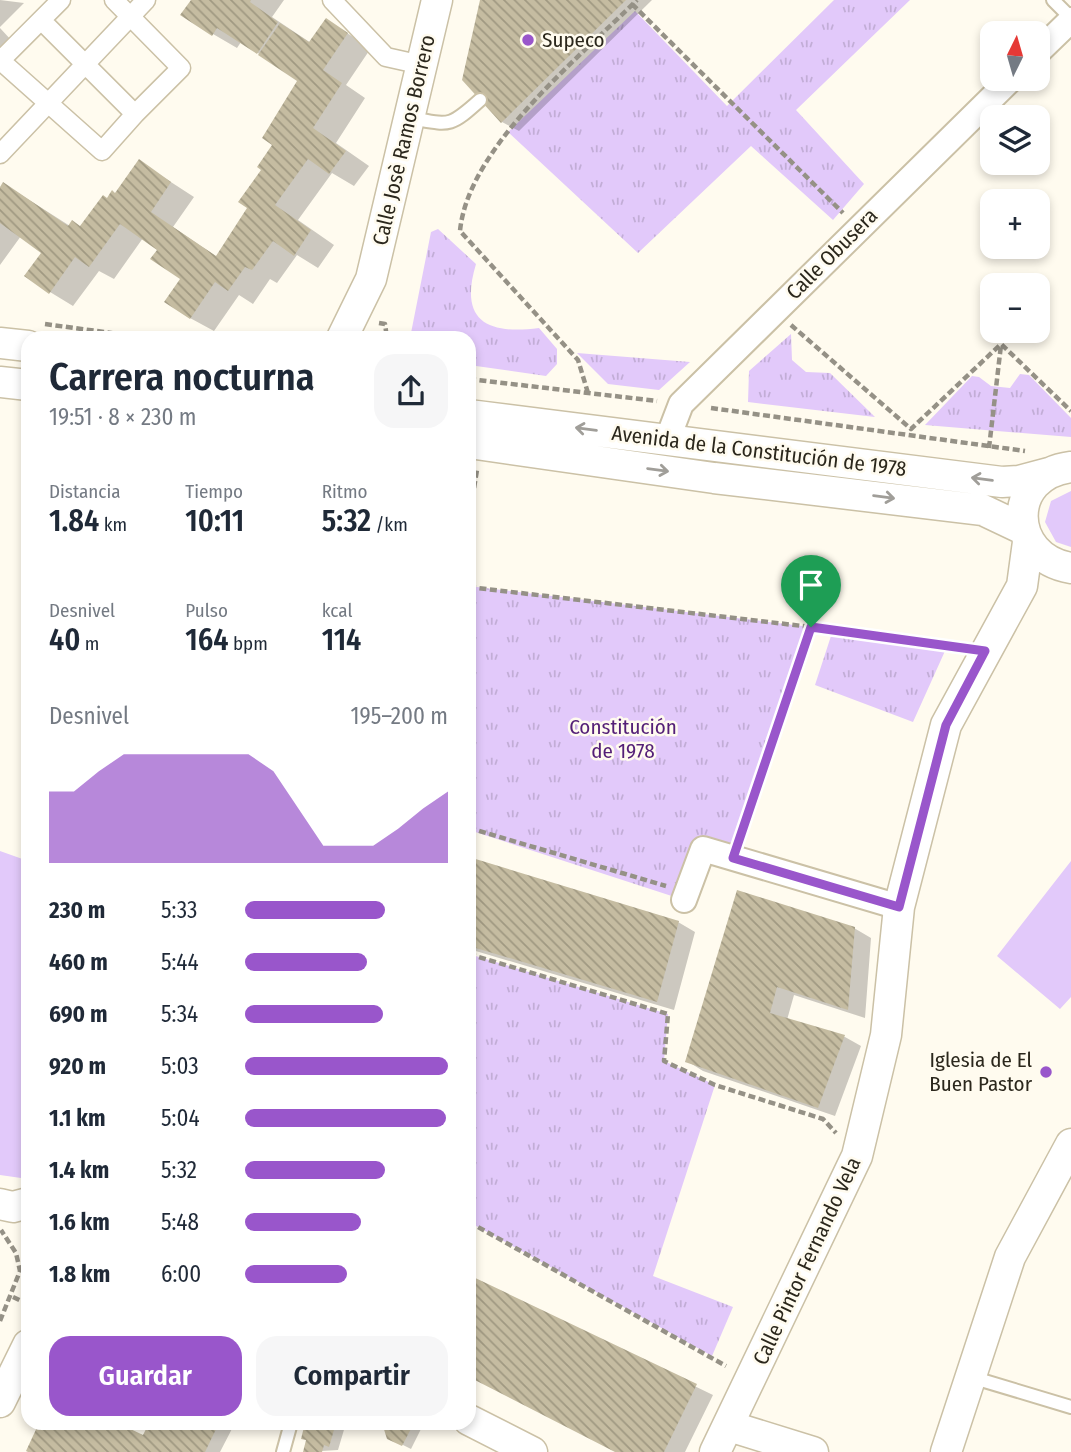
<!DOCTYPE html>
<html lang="es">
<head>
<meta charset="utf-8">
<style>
	:root { --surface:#fff; --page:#f6f6f7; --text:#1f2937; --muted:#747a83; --accent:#9956cb }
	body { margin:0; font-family:"Fira Sans Condensed",sans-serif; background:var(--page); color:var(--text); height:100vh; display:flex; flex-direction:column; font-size:26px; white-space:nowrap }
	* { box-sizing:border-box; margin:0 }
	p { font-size:23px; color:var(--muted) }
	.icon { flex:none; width:38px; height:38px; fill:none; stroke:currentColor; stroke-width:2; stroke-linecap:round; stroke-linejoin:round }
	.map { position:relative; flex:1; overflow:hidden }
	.sheet { position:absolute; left:21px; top:331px; width:455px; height:1099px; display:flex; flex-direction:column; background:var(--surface); border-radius:21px; box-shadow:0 4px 10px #0003 }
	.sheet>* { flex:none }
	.needle { width:46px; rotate:5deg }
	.tools { position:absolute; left:980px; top:21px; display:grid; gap:14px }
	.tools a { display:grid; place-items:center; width:70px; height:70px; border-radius:14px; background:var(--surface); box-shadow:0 4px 10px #0003; font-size:35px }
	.pin { position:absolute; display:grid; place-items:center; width:60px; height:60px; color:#fff; margin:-72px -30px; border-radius:50% 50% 50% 0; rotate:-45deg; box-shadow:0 0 7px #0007 }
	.pin .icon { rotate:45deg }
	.round { display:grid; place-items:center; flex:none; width:74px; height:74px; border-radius:21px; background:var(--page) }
	.summary { display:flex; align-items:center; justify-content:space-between; height:119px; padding:0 28px }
	h1 { font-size:38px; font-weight:600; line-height:52px }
	.metrics { display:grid; grid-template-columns:repeat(3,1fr); gap:10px; height:119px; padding:7px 28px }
	.metrics div { display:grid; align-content:center }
	.metrics b { font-size:30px; font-weight:600 }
	.metrics small { font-size:19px; font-weight:400 }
	.metrics p { font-size:19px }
	.chart { height:196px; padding:14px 28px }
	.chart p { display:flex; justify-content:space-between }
	.chart svg { width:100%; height:126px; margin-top:7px; fill:var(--accent); opacity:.7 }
	.button { display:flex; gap:14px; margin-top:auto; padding:14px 28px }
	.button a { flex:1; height:80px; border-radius:21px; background:var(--accent); color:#fff; font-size:28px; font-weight:600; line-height:80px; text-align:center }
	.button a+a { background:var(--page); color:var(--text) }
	ul { padding:0 28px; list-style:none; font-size:23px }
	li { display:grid; grid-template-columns:112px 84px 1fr; align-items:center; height:52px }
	li i { height:18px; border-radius:9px; background:var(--accent) }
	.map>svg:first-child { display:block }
	.grass { fill:#e2c9fa }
	.park { fill:url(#park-tufts) }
	.shadow { fill:#0003 }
	.building { fill:url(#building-back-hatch) }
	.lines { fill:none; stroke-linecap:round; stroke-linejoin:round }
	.service-casing { stroke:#cbc1a6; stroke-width:16 }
	.pedestrian-casing { stroke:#cbc1a6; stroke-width:21 }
	.minor-casing { stroke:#cbc1a6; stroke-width:28 }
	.tertiary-casing { stroke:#cbc1a6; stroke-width:33 }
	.path { stroke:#959186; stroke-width:4.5; stroke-dasharray:7 3.5; stroke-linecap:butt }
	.service { stroke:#fff; stroke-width:12 }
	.pedestrian { stroke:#fff; stroke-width:18 }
	.minor { stroke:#fff; stroke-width:24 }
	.tertiary { stroke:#fff; stroke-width:30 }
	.oneway { stroke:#a09e99 }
	.route-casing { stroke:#fff; stroke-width:14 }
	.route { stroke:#9956cb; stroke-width:9 }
	.poi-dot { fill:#9956cb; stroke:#fffbef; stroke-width:2.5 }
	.labels { text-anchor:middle; stroke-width:5; stroke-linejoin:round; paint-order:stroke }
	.poi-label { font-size:21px; fill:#2b271c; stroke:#fffbef; text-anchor:start }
	.street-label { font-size:21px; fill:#2b271c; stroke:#fffbef }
	.park-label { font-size:21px; fill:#541f77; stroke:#fffbef }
</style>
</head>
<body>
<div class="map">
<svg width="1071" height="1452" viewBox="0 0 1071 1452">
	<defs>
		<pattern id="park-tufts" width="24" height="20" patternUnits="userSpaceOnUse" patternTransform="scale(1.75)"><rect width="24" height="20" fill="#e2c9fa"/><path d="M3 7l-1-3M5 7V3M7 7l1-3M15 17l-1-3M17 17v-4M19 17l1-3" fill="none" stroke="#c2add6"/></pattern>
		<pattern id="building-back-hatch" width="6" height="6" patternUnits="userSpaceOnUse" patternTransform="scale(1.75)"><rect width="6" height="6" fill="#c5bca1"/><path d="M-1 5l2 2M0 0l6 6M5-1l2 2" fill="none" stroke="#a09982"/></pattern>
	</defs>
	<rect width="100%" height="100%" fill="#fffbef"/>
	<path class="grass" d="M1071 491V547L1056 542 1045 522 1051 501Z
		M0 851 28 861V1179L0 1175Z
		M1071 861V997L1060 1009 997 956Z"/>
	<path class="park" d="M834 0H910L796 110 864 184 833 220 751 146 638 253 508 132 635 11 727 106Z
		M438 229 476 264C459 320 486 335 539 328L557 349V364L546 376 469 365V338H410L431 232Z
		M791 334 792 360 806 372 830 373 875 417 748 402 749 371Z
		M577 353 690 362 659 390 608 384Z
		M1020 374 1029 375 1071 418V437L925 425 972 376 979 377 991 386 1010 388Z
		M469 586 811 627 733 858 703 849 684 900 469 830Z
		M831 636 945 651 913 722 815 685Z
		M469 954 668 1014 664 1061 715 1085 653 1276 733 1307 712 1356 469 1222Z"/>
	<path class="shadow" d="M0 0 24 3 0 27Z
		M193 0H284L272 17 311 43 326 20 371 48 346 85 365 98 336 143 369 166 354 186 332 173 298 220 334 245 318 268 297 255 277 283 270 279 253 304 239 295 214 331 190 318 182 278 159 249 143 238 114 279 99 271 73 306 50 292 43 253 21 236 0 265V190L4 184 70 226 81 227 116 195 140 162 194 197 173 227 217 257 249 208 300 81 241 42 237 48 213 34Z
		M482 0H652L519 131 502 122 464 80Z
		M0 28 12 41 0 62Z
		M469 859 678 922 695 932 674 1010 469 949Z
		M739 892 854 928 871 938 865 1018 794 995 787 1020 845 1037 861 1046 835 1116 703 1071 687 1061Z
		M469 1277 713 1395 685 1452H617L469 1376Z
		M41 1423H114L144 1437 151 1423H235L220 1452H31L28 1450Z
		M307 1423H346L338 1450 305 1452 308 1441 303 1438Z
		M384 1423H414L422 1427 411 1449 389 1438Z"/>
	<path class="building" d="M191 0H251L250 2 278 22 257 54 217 28 212 36 180 15Z
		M480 0H626L501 123 462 80Z
		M326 18 348 33 323 70 342 83 313 128 346 151 329 174 308 159 275 205 311 230 294 256 273 241 252 270 245 267 228 291 215 282 190 319 164 302 180 279 150 259 157 250 120 224 89 267 75 257 49 294 24 276 41 253 0 223V187L3 182 68 226 72 220 80 226 103 195 107 198 112 190 115 193 139 159 171 182 151 212 216 256 247 208 238 202 261 170 257 167 272 145 262 138 297 81 258 55 280 23 309 42Z
		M469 857 679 921 657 1002 469 946Z
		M737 890 855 927 848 1010 777 987 770 1013 845 1035 818 1108 685 1062Z
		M469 1275 697 1384 664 1452H615L469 1377Z
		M39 1423H118L143 1435 149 1423H219L205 1452H28L26 1451Z
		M305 1423H336L329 1447 324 1445 322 1452H303L306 1440 301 1439Z
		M382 1423H414L402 1446 387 1439Z"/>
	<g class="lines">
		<g class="service-casing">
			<path id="service" d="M1053 0 1071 18
				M410 118C450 125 449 128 480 100
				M971 1377 1071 1407
				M283 1452 291 1423"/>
		</g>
		<g class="pedestrian-casing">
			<path id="pedestrian" d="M332 0 386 57 422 65
				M41 20 135 114 181 68 114 0
				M0 61 61 0
				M1 61 102 151 135 114
				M0 154 146 0"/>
		</g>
		<g class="minor-casing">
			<path id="minor" d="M1038 52 1071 20
				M668 438 681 404 1011 79
				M684 900 703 849 899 907"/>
		</g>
		<g class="tertiary-casing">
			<path id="tertiary" d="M342 338 371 279 437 0
				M0 343 28 346
				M0 382 28 385
				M469 415 1002 482 1019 481 1049 473
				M469 443 714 478 983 510 1023 529
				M1071 467C1006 475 1007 557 1071 568
				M0 1204 13 1207 28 1203
				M0 1402 28 1345
				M469 1420 532 1452
				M729 1426 813 1452
				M715 1452 857 1156 886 1035 899 907 946 725 1022 586 1028 542
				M946 1452 1010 1257 1071 1144"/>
		</g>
		<path class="path" d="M632 4 843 213
			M379 323 385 324 387 338
			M45 324 148 338
			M791 325 911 429 1001 344 1071 411
			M469 379 657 401
			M588 393 578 360 460 231C468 147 579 58 637 0
			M711 408 1025 451
			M989 448 1001 345
			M469 519 477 470
			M469 587 811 627 740 837
			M811 627 959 647
			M469 828 666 886
			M469 954 668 1014 664 1061 715 1085 823 1119 836 1133
			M469 1222 726 1366
			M13 1297 28 1304
			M0 1321 20 1271 16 1253 1 1230"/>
		<use href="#service" class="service"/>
		<use href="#pedestrian" class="pedestrian"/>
		<use href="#minor" class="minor"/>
		<use href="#tertiary" class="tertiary"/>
	</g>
	<defs><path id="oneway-shaft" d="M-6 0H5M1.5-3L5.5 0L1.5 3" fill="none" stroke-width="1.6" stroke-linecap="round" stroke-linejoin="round" transform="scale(1.75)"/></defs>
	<g class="oneway">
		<use href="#oneway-shaft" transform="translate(586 429) rotate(-173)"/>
		<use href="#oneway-shaft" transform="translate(658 470) rotate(8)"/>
		<use href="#oneway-shaft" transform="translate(982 479) rotate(-173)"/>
		<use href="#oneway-shaft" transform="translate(884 497) rotate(7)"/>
	</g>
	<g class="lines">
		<g class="route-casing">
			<path id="route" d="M811 627 985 651 946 725 899 907 733 858Z"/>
		</g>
		<use href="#route" class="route"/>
	</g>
	<g class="poi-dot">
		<circle cx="528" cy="40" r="7"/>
		<circle cx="1046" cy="1072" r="7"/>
	</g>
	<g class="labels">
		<g class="poi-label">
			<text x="542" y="47">Supeco</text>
			<text x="1032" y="1067" text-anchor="end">Iglesia de El<tspan x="1032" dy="24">Buen Pastor</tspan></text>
		</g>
		<g class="street-label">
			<text transform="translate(404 140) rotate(-77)" y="7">Calle Josè Ramos Borrero</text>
			<text transform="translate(832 254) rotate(-45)" y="7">Calle Obusera</text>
			<text transform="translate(759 451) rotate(7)" y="7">Avenida de la Constitución de 1978</text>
			<text transform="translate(807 1261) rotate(-65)" y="7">Calle Pintor Fernando Vela</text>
		</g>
		<g class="park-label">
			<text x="623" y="734">Constitución<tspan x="623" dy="24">de 1978</tspan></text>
		</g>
	</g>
</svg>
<div class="tools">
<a><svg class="needle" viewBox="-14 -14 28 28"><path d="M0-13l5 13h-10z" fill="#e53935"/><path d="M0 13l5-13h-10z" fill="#747a83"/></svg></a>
<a><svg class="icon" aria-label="layers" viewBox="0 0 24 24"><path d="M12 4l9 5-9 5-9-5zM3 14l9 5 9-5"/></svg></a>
<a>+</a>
<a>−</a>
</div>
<div class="pin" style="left:811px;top:627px;background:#1e9e55"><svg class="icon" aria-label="arrive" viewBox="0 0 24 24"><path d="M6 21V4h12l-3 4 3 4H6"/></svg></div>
<section class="sheet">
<div class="summary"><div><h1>Carrera nocturna</h1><p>19:51 · 8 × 230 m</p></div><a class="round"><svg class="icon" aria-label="share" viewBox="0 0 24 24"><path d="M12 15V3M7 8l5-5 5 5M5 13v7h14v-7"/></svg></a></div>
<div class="metrics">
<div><p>Distancia</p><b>1.84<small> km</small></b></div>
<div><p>Tiempo</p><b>10:11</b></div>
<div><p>Ritmo</p><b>5:32<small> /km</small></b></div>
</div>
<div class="metrics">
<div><p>Desnivel</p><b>40<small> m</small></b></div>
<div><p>Pulso</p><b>164<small> bpm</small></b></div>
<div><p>kcal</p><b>114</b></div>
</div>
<div class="chart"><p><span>Desnivel</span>195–200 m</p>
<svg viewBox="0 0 160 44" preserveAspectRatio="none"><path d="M0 44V19L10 19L20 12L30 6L40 6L50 6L60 6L70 6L80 6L90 12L100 25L110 38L120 38L130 38L140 32L150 25L160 19V44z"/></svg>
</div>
<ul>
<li><b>230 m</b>5:33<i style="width:69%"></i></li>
<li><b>460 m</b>5:44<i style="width:60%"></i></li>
<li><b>690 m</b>5:34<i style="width:68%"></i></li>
<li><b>920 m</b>5:03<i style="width:100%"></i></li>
<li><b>1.1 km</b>5:04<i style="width:99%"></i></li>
<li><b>1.4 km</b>5:32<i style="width:69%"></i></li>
<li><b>1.6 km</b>5:48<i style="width:57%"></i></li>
<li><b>1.8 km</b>6:00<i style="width:50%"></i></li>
</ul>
<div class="button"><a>Guardar</a><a>Compartir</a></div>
</section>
</div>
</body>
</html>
